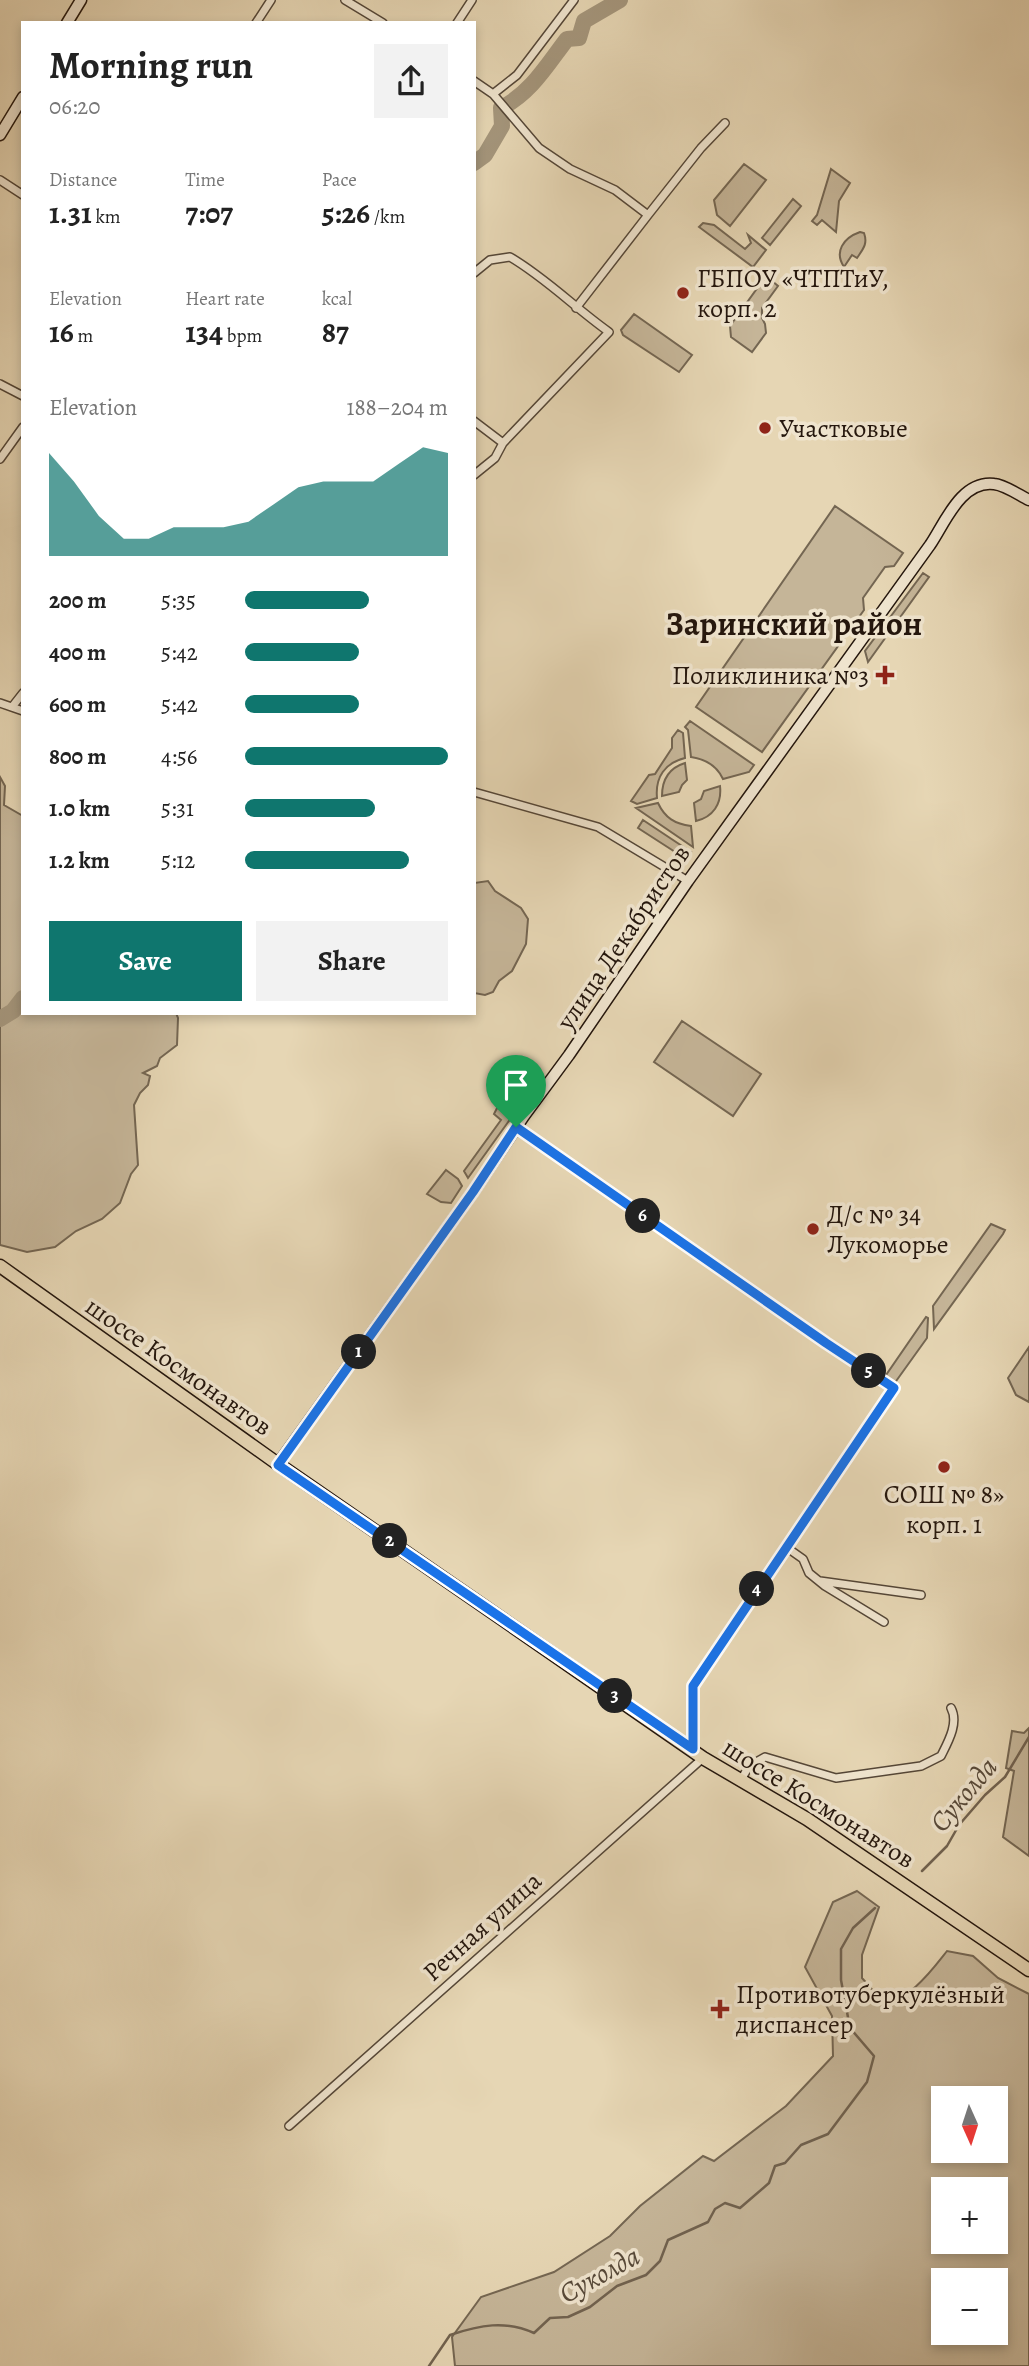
<!DOCTYPE html>
<html lang="en">
<head>
<meta charset="utf-8">
<style>
	:root { --surface:#fff; --page:#f2f2f2; --text:#222; --muted:#767676; --accent:#0f766e }
	body { margin:0; font-family:Alegreya,serif; background:var(--page); color:var(--text); height:100vh; display:flex; flex-direction:column; font-size:26px; white-space:nowrap }
	* { box-sizing:border-box; margin:0 }
	p { font-size:23px; color:var(--muted) }
	.icon { flex:none; width:38px; height:38px; fill:none; stroke:currentColor; stroke-width:2; stroke-linecap:round; stroke-linejoin:round }
	.map { position:relative; flex:1; overflow:hidden }
	.side { position:absolute; left:21px; top:21px; width:455px; height:994px; display:flex; flex-direction:column; background:var(--surface); border-radius:0px; box-shadow:0 4px 10px #0003 }
	.side>* { flex:none }
	.needle { width:46px; rotate:177deg }
	.controls { position:absolute; left:931px; top:2086px; display:grid; gap:14px }
	.controls a { display:grid; place-items:center; width:77px; height:77px; border-radius:0px; background:var(--surface); box-shadow:0 4px 10px #0003; font-size:35px }
	.pin { position:absolute; display:grid; place-items:center; width:60px; height:60px; color:#fff; margin:-72px -30px; border-radius:50% 50% 50% 0; rotate:-45deg; box-shadow:0 0 7px #0007 }
	.pin .icon { rotate:45deg }
	.km { position:absolute; width:35px; height:35px; margin:-18px; border-radius:50%; background:#222; color:#fff; font-size:19px; line-height:35px; text-align:center }
	.round { display:grid; place-items:center; flex:none; width:74px; height:74px; border-radius:0px; background:var(--page) }
	.summary { display:flex; align-items:center; justify-content:space-between; height:119px; padding:0 28px }
	h1 { font-size:38px; font-weight:600; line-height:52px }
	.metrics { display:grid; grid-template-columns:repeat(3,1fr); gap:10px; height:119px; padding:7px 28px }
	.metrics div { display:grid; align-content:center }
	.metrics b { font-size:30px; font-weight:600 }
	.metrics small { font-size:19px; font-weight:400 }
	.metrics p { font-size:19px }
	.chart { height:196px; padding:14px 28px }
	.chart p { display:flex; justify-content:space-between }
	.chart svg { width:100%; height:126px; margin-top:7px; fill:var(--accent); opacity:.7 }
	.action { display:flex; gap:14px; margin-top:auto; padding:14px 28px }
	.action a { flex:1; height:80px; border-radius:0px; background:var(--accent); color:#fff; font-size:28px; font-weight:600; line-height:80px; text-align:center }
	.action a+a { background:var(--page); color:var(--text) }
	ul { padding:0 28px; list-style:none; font-size:23px }
	li { display:grid; grid-template-columns:112px 84px 1fr; align-items:center; height:52px }
	li i { height:18px; border-radius:9px; background:var(--accent) }
	.map>svg:first-child { display:block }
	.green { fill:#c5b598; stroke:#746652; stroke-width:2; fill-rule:evenodd }
	.lines { fill:none; stroke-linecap:round; stroke-linejoin:round }
	.stream { stroke:#71624f; stroke-width:2.5 }
	.river { stroke:#a4957b; stroke-width:16 }
	.street-casing { stroke:#544637; stroke-width:10 }
	.secondary-casing { stroke:#24160d; stroke-width:13 }
	.primary-casing { stroke:#24160d; stroke-width:15 }
	.street { stroke:#efe4ce; stroke-width:7 }
	.secondary { stroke:#efe4ce; stroke-width:10 }
	.primary { stroke:#e6d6b4; stroke-width:12 }
	.route-casing { stroke:#fff; stroke-width:14 }
	.route { stroke:#1a73e8; stroke-width:9 }
	.poi-dot { fill:#8f2418; stroke:#efe4ce; stroke-width:2.5 }
	.labels { text-anchor:middle; stroke-width:7; stroke-linejoin:round; paint-order:stroke }
	.poi-label { font-size:26px; fill:#24160d; stroke:#efe4ce; text-anchor:start }
	.street-label { font-size:26px; fill:#24160d; stroke:#efe4ce }
	.water-label { font-size:28px; font-style:italic; fill:#574939; stroke:#efe4ce }
	.district-label { font-size:33px; font-weight:bold; fill:#24160d; stroke:#efe4ce }
</style>
</head>
<body>
<div class="map">
<svg width="1029" height="2366" viewBox="0 0 1029 2366">
	<rect width="100%" height="100%" fill="#e6d6b4"/>
	<filter id="stains"><feTurbulence type="fractalNoise" baseFrequency=".00286" numOctaves="4"/><feColorMatrix values="0 0 0 0 .2 0 0 0 0 .09 0 0 0 0 .02 0 0 0 .5 -.17"/></filter>
	<radialGradient id="worn" r=".72"><stop offset=".6" stop-color="#630" stop-opacity="0"/><stop offset="1" stop-color="#630" stop-opacity=".3"/></radialGradient>
	<path class="green" d="M744 164 766 180 730 226 717 215 714 200Z
		M831 169 850 183 839 201 836 232 822 220 817 225 812 221 817 215Z
		M793 199 801 206 770 245 762 238Z
		M703 223 714 225 745 249 751 243 748 235 766 250 753 267 699 227Z
		M860 232 864 233C868 244 863 249 857 258L852 255 844 267C834 252 843 238 860 232Z
		M766 276 778 286 762 308V318L765 324 766 333 752 352 731 337 730 326Z
		M634 314 692 355 679 372 623 335 621 330Z
		M835 506 903 553 894 566 885 567 863 598 864 610 762 752 696 707Z
		M923 573 929 577 868 662 865 651Z
		M690 721 754 765 749 772 723 779C717 766 705 759 691 757L688 730 685 727Z
		M678 730 683 733 685 758C665 763 655 777 657 798L637 804 631 801 649 775 655 774 672 748V738Z
		M685 763 687 780 682 785 679 792 662 796C662 779 669 768 685 763Z
		M0 777 5 786 4 805 23 816V1013H176L178 1018 177 1045 160 1058 157 1066 143 1073 150 1076 148 1085 140 1093 134 1105 138 1165 131 1174 120 1203 102 1219 76 1231 55 1247 27 1252 0 1245Z
		M720 786C722 804 713 817 696 821L694 803 701 799 704 791Z
		M658 803C665 818 675 824 691 826L693 847 636 808Z
		M643 820 691 852 686 859 638 828Z
		M488 881 495 891 521 908 528 919 526 944 512 971 499 981 493 992 485 995 474 993V883Z
		M682 1021 761 1074 733 1116 654 1062Z
		M497 1108 516 1111 468 1178 464 1171 501 1120 494 1114Z
		M446 1170 458 1179 462 1186 451 1203 441 1202 427 1194Z
		M991 1224 1005 1230 1003 1234 934 1329 933 1306Z
		M926 1317 928 1318 927 1338 894 1384 884 1378Z
		M1029 1347V1402L1016 1395 1008 1378Z
		M1029 1728V1856L1003 1837 1014 1771 1006 1768 1012 1731 1024 1733Z
		M857 1891 879 1907 862 1955V1978C868 1984 875 1995 882 1998 905 2008 935 1966 947 1951L973 1956 998 1978 1029 1994V2366H455L452 2337 481 2297 554 2272 610 2236 640 2206 703 2156 714 2161 786 2106 833 2056 832 2016 805 1967 833 1902ZM943 2098H996V2151H943ZM943 2189H996V2242H943ZM943 2280H996V2333H943Z"/>
	<g class="lines">
		<path class="stream" d="M922 1871 947 1846 959 1825 985 1795 1005 1777 1029 1737
			M429 2366 450 2335C480 2325 505 2320 534 2333L550 2318 568 2317 590 2307 617 2286 646 2275 660 2261 668 2240 708 2222 715 2209 725 2203 740 2208 769 2183 775 2166 785 2163 801 2145 828 2134 867 2082 874 2056 850 2028 841 1980V1949L853 1928 875 1908"/>
		<path class="river" d="M474 163 485 155 502 126 501 108C531 93 547 65 567 39L579 38 584 21 620 0
			M0 1019 13 1011 23 998"/>
		<g class="street-casing">
			<path id="street" d="M345 0 383 23
				M256 23 271 0
				M457 23 472 0
				M474 81 493 94 539 148 570 169 615 190 648 215 701 148 725 123
				M493 94 517 75 574 0
				M0 180 23 195
				M474 273 490 260 510 257C546 278 575 308 609 332L503 443 495 458 474 475
				M576 308 648 215
				M0 384 23 396
				M474 421 503 443
				M0 459 23 427
				M0 703 23 711
				M12 707 23 693
				M474 792 598 827 688 881
				M516 1127 826 1343 894 1388 693 1687V1749
				M786 1547 803 1559 809 1573 825 1586 884 1622
				M820 1581 921 1595
				M741 1780 749 1766 765 1757 836 1778 921 1766 941 1756C948 1742 959 1723 951 1708
				M289 2126 703 1758"/>
		</g>
		<g class="secondary-casing">
			<path id="secondary" d="M67 23 81 0
				M0 135 23 97
				M278 1464 473 1192 524 1116 569 1055 688 881 930 545C945 523 961 480 994 484 1005 485 1019 495 1029 500"/>
		</g>
		<g class="primary-casing">
			<path id="primary" d="M0 1266 278 1464 703 1758 807 1819 1029 1970"/>
		</g>
		<use href="#street" class="street"/>
		<use href="#secondary" class="secondary"/>
		<use href="#primary" class="primary"/>
	</g>
	<g class="lines">
		<g class="route-casing">
			<path id="route" d="M516 1127 826 1343 894 1388 693 1686V1749L278 1465 473 1192Z"/>
		</g>
		<use href="#route" class="route"/>
	</g>
	<g class="poi-dot">
		<circle cx="683" cy="293" r="7"/>
		<circle cx="765" cy="428" r="7"/>
		<path d="M881.5 664.5h7v7h7v7h-7v7h-7v-7h-7v-7h7z"/>
		<circle cx="813" cy="1229" r="7"/>
		<circle cx="944" cy="1467" r="7"/>
		<path d="M716.5 1998.5h7v7h7v7h-7v7h-7v-7h-7v-7h7z"/>
	</g>
	<g class="labels">
		<g class="poi-label">
			<text x="697" y="287">ГБПОУ «ЧТПТиУ,<tspan x="697" dy="30">корп. 2</tspan></text>
			<text x="779" y="437">Участковые</text>
			<text x="869" y="684" text-anchor="end">Поликлиника №3</text>
			<text x="827" y="1223">Д/с № 34<tspan x="827" dy="30">Лукоморье</tspan></text>
			<text x="944" y="1503" text-anchor="middle">СОШ № 8»<tspan x="944" dy="30">корп. 1</tspan></text>
			<text x="736" y="2003">Противотуберкулёзный<tspan x="736" dy="30">диспансер</tspan></text>
		</g>
		<g class="street-label">
			<text transform="translate(623 937) rotate(-56)" y="9">улица Декабристов</text>
			<text transform="translate(179 1366) rotate(35)" y="9">шоссе Космонавтов</text>
			<text transform="translate(819 1803) rotate(32)" y="9">шоссе Космонавтов</text>
			<text transform="translate(482 1926) rotate(-42)" y="9">Речная улица</text>
		</g>
		<g class="water-label">
			<text transform="translate(963 1794) rotate(-50)" y="10">Суколда</text>
			<text transform="translate(599 2274) rotate(-29)" y="10">Суколда</text>
		</g>
		<g class="district-label">
			<text x="794" y="635">Заринский район</text>
		</g>
	</g>
	<rect width="100%" height="100%" filter="url(#stains)"/>
	<rect width="100%" height="100%" fill="url(#worn)"/>
</svg>
<div class="controls">
<a><svg class="needle" viewBox="-14 -14 28 28"><path d="M0-13l5 13h-10z" fill="#e53935"/><path d="M0 13l5-13h-10z" fill="#767676"/></svg></a>
<a>+</a>
<a>−</a>
</div>
<div class="pin" style="left:516px;top:1127px;background:#1e9e55"><svg class="icon" aria-label="arrive" viewBox="0 0 24 24"><path d="M6 21V4h12l-3 4 3 4H6"/></svg></div>
<b class="km" style="left:359px;top:1352px">1</b>
<b class="km" style="left:390px;top:1541px">2</b>
<b class="km" style="left:615px;top:1696px">3</b>
<b class="km" style="left:757px;top:1589px">4</b>
<b class="km" style="left:869px;top:1371px">5</b>
<b class="km" style="left:643px;top:1216px">6</b>
<section class="side">
<div class="summary"><div><h1>Morning run</h1><p>06:20</p></div><a class="round"><svg class="icon" aria-label="share" viewBox="0 0 24 24"><path d="M12 15V3M7 8l5-5 5 5M5 13v7h14v-7"/></svg></a></div>
<div class="metrics">
<div><p>Distance</p><b>1.31<small> km</small></b></div>
<div><p>Time</p><b>7:07</b></div>
<div><p>Pace</p><b>5:26<small> /km</small></b></div>
</div>
<div class="metrics">
<div><p>Elevation</p><b>16<small> m</small></b></div>
<div><p>Heart rate</p><b>134<small> bpm</small></b></div>
<div><p>kcal</p><b>87</b></div>
</div>
<div class="chart"><p><span>Elevation</span>188–204 m</p>
<svg viewBox="0 0 160 44" preserveAspectRatio="none"><path d="M0 44V8L10 18L20 30L30 38L40 38L50 34L60 34L70 34L80 32L90 26L100 20L110 18L120 18L130 18L140 12L150 6L160 8V44z"/></svg>
</div>
<ul>
<li><b>200 m</b>5:35<i style="width:61%"></i></li>
<li><b>400 m</b>5:42<i style="width:56%"></i></li>
<li><b>600 m</b>5:42<i style="width:56%"></i></li>
<li><b>800 m</b>4:56<i style="width:100%"></i></li>
<li><b>1.0 km</b>5:31<i style="width:64%"></i></li>
<li><b>1.2 km</b>5:12<i style="width:81%"></i></li>
</ul>
<div class="action"><a>Save</a><a>Share</a></div>
</section>
</div>
</body>
</html>
